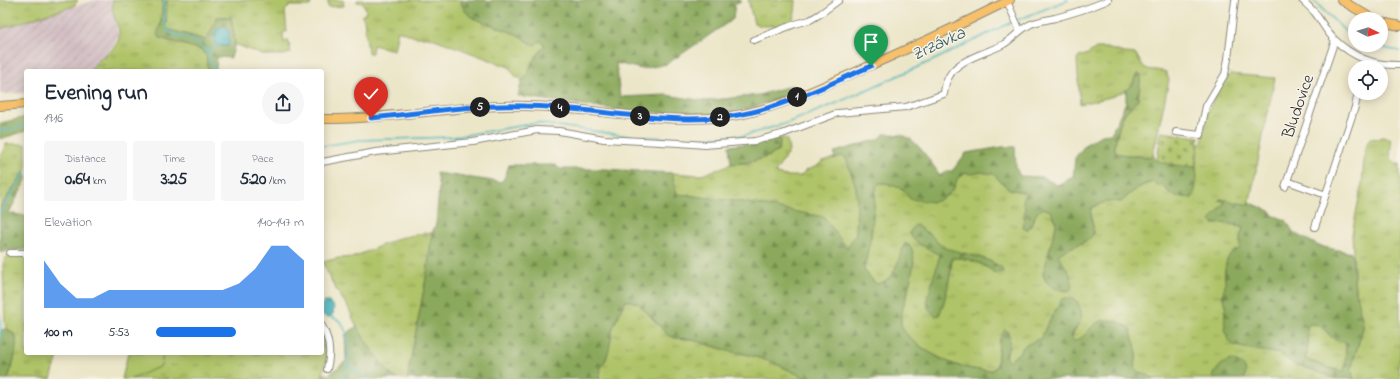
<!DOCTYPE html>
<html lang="en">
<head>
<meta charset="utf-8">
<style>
	:root { --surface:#fff; --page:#f6f6f7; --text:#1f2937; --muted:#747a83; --accent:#1a73e8 }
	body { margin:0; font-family:"Indie Flower",sans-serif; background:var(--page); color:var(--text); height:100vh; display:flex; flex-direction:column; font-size:15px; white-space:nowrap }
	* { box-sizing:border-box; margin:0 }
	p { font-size:13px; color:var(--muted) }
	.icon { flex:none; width:22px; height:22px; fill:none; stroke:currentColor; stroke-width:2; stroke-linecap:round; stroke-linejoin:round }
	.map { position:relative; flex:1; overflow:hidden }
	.panel { position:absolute; left:24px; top:69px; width:300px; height:286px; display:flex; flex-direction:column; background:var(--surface); border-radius:4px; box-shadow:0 2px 10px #0003 }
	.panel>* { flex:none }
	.needle { width:26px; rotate:95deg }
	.fabs { position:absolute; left:1348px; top:12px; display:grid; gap:8px }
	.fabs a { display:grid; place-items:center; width:40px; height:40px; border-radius:50%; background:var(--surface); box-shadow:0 2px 10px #0003; font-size:20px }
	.pin { position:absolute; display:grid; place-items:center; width:34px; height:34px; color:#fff; margin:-41px -17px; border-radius:50% 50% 50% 0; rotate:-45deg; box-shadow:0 0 4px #0007 }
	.pin .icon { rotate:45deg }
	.km { position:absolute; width:20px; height:20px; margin:-10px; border-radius:50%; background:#222; color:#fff; font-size:11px; line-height:20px; text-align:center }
	.round { display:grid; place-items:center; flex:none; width:42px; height:42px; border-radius:21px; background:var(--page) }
	.summary { display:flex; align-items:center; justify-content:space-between; height:68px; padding:0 20px }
	h1 { font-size:22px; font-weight:700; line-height:30px }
	.figures { display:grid; grid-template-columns:repeat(3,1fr); gap:6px; height:68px; padding:4px 20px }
	.figures div { display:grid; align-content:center; border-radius:4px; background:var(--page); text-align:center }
	.figures b { font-size:17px; font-weight:700 }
	.figures small { font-size:11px; font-weight:400 }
	.figures p { font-size:11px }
	.chart { height:112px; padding:8px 20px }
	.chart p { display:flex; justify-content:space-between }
	.chart svg { width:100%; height:72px; margin-top:4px; fill:var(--accent); opacity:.7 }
	ul { padding:0 20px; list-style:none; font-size:13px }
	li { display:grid; grid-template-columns:64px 48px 1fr; align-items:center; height:30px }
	li i { height:10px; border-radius:5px; background:var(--accent) }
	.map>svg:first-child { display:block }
	.industrial { fill:url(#industrial-furrows) }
	.grass { fill:url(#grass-tufts); stroke:#6d7749; fill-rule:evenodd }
	.forest { fill:url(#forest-firs); stroke:#5b6a44; fill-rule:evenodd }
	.cemetery { fill:url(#cemetery-stones); stroke:#6d7749 }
	.green { fill:#afc367; stroke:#6d7749 }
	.water { fill:url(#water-ripples); stroke:#387074 }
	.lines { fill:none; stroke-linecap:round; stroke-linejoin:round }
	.stream { stroke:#45b5bc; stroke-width:1.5 }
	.minor-casing { stroke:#8c887a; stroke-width:8 }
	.major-casing { stroke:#8c887a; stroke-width:10 }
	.minor { stroke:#fff; stroke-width:6 }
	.major { stroke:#f7c06b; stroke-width:8 }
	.route-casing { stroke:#fff; stroke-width:8 }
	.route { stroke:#1a73e8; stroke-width:5 }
	.labels { text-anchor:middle; stroke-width:3; stroke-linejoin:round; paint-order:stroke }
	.street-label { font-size:17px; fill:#2b2b2b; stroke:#f7f3e8 }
	.water-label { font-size:18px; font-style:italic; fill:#345b5e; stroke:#f7f3e8 }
</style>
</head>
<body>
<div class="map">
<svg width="1400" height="379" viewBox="0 0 1400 379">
	<defs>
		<pattern id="industrial-furrows" width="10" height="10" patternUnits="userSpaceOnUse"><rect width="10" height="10" fill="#d2bec2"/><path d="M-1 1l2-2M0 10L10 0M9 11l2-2" fill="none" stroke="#b4a3a7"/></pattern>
		<pattern id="grass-tufts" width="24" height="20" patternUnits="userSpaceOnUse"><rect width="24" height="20" fill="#afc367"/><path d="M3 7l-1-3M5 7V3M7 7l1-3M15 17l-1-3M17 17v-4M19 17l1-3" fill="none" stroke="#8f9f55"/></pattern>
		<pattern id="forest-firs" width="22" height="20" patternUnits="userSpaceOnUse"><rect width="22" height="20" fill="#8ba95c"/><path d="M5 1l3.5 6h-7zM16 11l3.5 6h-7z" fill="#728a4c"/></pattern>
		<pattern id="cemetery-stones" width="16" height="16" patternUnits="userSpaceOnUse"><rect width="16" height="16" fill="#afc367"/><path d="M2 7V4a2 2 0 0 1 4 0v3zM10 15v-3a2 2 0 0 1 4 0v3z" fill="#8f9f55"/></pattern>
		<pattern id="water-ripples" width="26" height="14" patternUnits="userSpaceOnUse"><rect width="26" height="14" fill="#45b5bc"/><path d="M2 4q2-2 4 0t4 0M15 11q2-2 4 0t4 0" fill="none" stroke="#3a9399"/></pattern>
	</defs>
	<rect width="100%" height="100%" fill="#f7f3e8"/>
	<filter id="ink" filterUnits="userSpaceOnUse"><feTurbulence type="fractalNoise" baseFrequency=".025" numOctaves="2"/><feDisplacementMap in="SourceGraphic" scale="8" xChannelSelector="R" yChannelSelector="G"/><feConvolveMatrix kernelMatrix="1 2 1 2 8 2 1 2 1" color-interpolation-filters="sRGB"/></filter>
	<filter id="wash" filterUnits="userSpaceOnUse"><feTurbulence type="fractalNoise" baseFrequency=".012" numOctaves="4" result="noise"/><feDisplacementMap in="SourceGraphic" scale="16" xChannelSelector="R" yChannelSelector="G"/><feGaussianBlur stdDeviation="0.9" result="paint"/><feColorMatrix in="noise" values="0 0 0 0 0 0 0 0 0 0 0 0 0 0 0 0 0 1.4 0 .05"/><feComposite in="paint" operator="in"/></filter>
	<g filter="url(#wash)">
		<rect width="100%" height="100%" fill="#ece6c9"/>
		<path class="industrial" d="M96 0H111L118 36 114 45 108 51V53L98 61 91 71H26V93L0 94V29Z"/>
		<path class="grass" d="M0 0H78L74 6 0 29Z
			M112 0H163L161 23 158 35C163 44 198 43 205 52 208 57 207 66 208 71H91C95 62 101 58 108 53 122 42 121 33 115 19 112 13 113 6 112 0Z
			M167 0H316L311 1 310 6H289L285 11 287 32H283L284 43 288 39 291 53 283 55H262L235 44 231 17H217L208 38 206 40 170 30 166 26Z
			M328 0H343L344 6 328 7Z
			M357 0H460L467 13 473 18 516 34 534 45 540 41 545 46 532 62 526 78 523 80 516 77 509 67 429 37H415L398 30 394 50 373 45 372 53H368L364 19 361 16 365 14 366 10 363 3 357 2Z
			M748 0H796C795 17 795 26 775 26 765 25 765 28 754 23Z
			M1096 48H1106L1125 53 1136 54C1146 75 1148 67 1166 72L1169 80 1153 155 1149 157 1119 154 1115 151 1114 147 1121 121 1125 113 1138 99 1141 75H1136C1132 97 1099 99 1080 104L1077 60 1079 57 1088 54Z
			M1230 74 1275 78 1249 205 1221 199 1220 200 1225 201C1221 210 1214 215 1213 224L1228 223 1243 228 1240 238 1241 249 1235 251 1227 260 1224 275 1226 283 1222 296 1226 305 1225 311 1250 349 1280 354 1296 366H1301L1338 379H1244L1246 375 1215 373 1212 379H1156L1141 373 1135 367 1137 352 1094 325 1082 339 1074 341 1072 339 1073 333 1080 323 1077 301 1072 299H1064L1053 314 1041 338 1024 346 1019 353 1008 362 1006 355 1009 346 1003 335C994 344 1002 360 993 370 982 371 970 369 960 366 944 362 905 341 901 325 899 314 905 302 908 292 910 282 912 272 914 262L902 252C898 265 891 283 876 284 872 279 866 274 864 269L871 236 876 187 880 183H886L903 189 906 192 920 201H937L954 188 957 179 966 173 984 172 993 174 1009 189 1023 192 1026 194 1023 201 1025 204 1024 220 1031 227C1033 219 1035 212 1043 208L1051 211 1056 221V226L1043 274C1046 287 1056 288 1068 291 1073 269 1067 272 1058 255 1066 247 1090 243 1093 234 1095 226 1089 216 1091 208 1100 203 1110 200 1121 202 1132 192 1140 185 1154 182L1158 185 1164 187 1168 192 1192 198 1197 179 1196 165 1199 144 1202 142 1208 111 1219 90ZM936 242C948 253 967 253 982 258 989 260 995 264 1002 268L1003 272 995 273C984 264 967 257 952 258L951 272 942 308 932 285 940 255 932 251Z
			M1380 137 1390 138 1391 145 1390 157 1397 164H1400V355L1398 369 1400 372V379H1354L1351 369 1363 328 1355 291 1352 234 1362 183 1365 148 1370 138 1379 139Z
			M779 138H784L787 140 789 151 775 173C783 177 792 176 801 176L805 171 817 166 823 161 842 156 846 158 856 187 857 203 856 234 847 248 750 203 676 194 672 173 702 175 731 164 748 163 770 156 778 151 780 143Z
			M6 144H26V169L0 208V157Z
			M424 233H432L427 273 407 379C402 379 397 379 393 376 379 364 363 337 354 321 351 316 350 309 346 304 336 291 329 277 323 262L339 258 354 257 399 238Z
			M18 254H26V353H59L51 379H8L14 360 16 336 5 326 3 266C4 255 9 256 18 254Z
			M625 301H631L639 304 668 335 675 338 690 339 729 351 749 355 772 362 808 379H599L601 367 606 359 613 327Z
			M1311 324C1326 323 1330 343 1345 343L1346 348 1345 372 1323 366 1305 359C1310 345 1308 340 1307 326Z
			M322 330C329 348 327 361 321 379H131L161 366 163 353H322Z"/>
		<path class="forest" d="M163 0H167L166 26 170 30 206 40 208 38 217 17H231L235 43 231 58 217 57 216 71H208L206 56 202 50 160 38 157 35 161 23Z
			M460 0H486L488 2 493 0H740L741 2 735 3 733 19 667 64 642 69 616 63 620 97 666 95 705 101 759 95 794 85 782 97 752 108 716 114 634 112 518 96 522 80 526 78 532 62 545 45 540 41 534 45 516 34 473 18 464 10 463 5Z
			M1138 73 1141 75 1138 99 1125 113 1121 121 1114 147 1115 151 1119 154 1149 157 1153 155 1157 161 1174 165 1196 167C1197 178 1197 188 1192 198L1174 196 1164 187 1158 185 1154 182 1143 185 1134 190 1121 202C1110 200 1100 203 1091 208 1089 216 1095 226 1093 234 1090 243 1066 247 1058 255 1064 266 1076 277 1071 290 1059 292 1046 286 1043 274L1056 226V221L1051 211 1043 208C1033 213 1034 224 1027 230L1023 228C1024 220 1027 209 1023 201L1025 194 1023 192 1009 189 993 174 980 172 971 174 966 173 957 179 954 188 948 195 937 201 932 202 910 199 903 189 886 183H880L876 187 871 236 864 269 865 272 876 284C896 283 898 257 905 243 928 250 898 307 901 324 904 341 944 362 959 366 970 369 982 371 993 370L997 366 999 342 1005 329C1016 337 1003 352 1008 362L1019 353 1024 346 1041 338 1053 314 1060 304 1061 300C1066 297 1071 298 1077 301 1089 325 1074 320 1072 339L1074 341C1086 338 1086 331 1094 325 1106 316 1119 321 1130 328L1137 352 1135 367 1141 373 1156 379H808L772 362 749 355 729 351 690 339 675 338 668 335 639 304 631 301H625L613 327 609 350 606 359 601 367 599 379H407L427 273 432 233 436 224 439 188 436 173 501 182 505 177 509 165H556L560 169H605L672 173 677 194 750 203 824 217 847 248 856 234 857 203 856 187 846 158 842 156 834 159 835 152 879 139 884 134C893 134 902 134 909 138 922 147 931 163 940 175L947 171H952L966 153 1002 147H1015L1016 168 1020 176 1042 177 1057 185 1073 177 1075 158 1086 144 1101 135 1111 134 1126 102V90C1136 83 1132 81 1138 73Z
			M26 117V131L0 139V123Z
			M779 138 780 143 778 151C764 160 748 163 731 164L729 146 758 142Z
			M26 169V180L9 213 26 216V250H10L3 252H0V208Z
			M1221 199 1249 205V202L1272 212V215L1286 220 1293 232 1319 246 1352 253 1355 291 1363 322V328L1351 369 1354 379H1338L1301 366C1291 366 1289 357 1280 354 1270 351 1239 349 1232 344 1224 338 1224 320 1225 311 1225 310 1226 307 1226 305 1226 302 1223 300 1223 297 1222 292 1226 287 1225 282 1225 268 1224 253 1240 249V238L1243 228 1228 223 1215 224 1210 221 1224 204 1225 202 1219 200ZM1311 324C1326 324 1330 343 1345 343L1346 348 1344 372 1323 366 1305 359C1310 344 1308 341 1307 326Z
			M915 225 931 235 942 247 982 258 992 262 1002 268 1003 272 995 273C985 264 967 257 952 258 950 276 947 298 939 315L935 316 928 308 927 300 940 255 919 244 914 240 909 233Z
			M357 326C365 340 384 371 397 379H321L323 373 329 375 346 361 345 335Z
			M6 328 16 336C18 350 12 366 8 379H0V331Z
			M1231 360C1242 363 1249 367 1244 379H1212C1216 369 1221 363 1231 360Z"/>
		<path class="cemetery" d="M1161 132 1199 137 1195 167 1174 165 1157 161Z"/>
		<path class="green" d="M128 353H163L161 366 131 379H122Z"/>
		<path class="water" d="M222 28 227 29 229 32V45L226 46H217L215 42 216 29Z
			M325 302H329L334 307 333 314 330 317H326L322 314V304Z"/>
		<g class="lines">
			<path class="stream" d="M164 0C164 8 163 21 167 28 172 38 193 36 202 46 209 53 211 62 215 71
				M1313 0 1346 32 1355 36
				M1017 20 1068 0
				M1378 45 1388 49 1400 51
				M207 52 216 45
				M0 131 26 126
				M322 146 360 140 453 137 537 123 621 135 683 139 743 136 787 123 832 105 936 59 1014 21
				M0 214 16 186 26 171
				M0 314 1 332 0 342
				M330 316 341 322 349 338 348 364 367 379
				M342 379 347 371 348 364"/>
		</g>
	</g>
	<g filter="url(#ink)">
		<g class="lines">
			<g class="minor-casing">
				<path id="minor" d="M1302 0C1306 4 1311 8 1315 13 1322 22 1327 33 1335 40 1353 57 1376 66 1400 65
					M1007 1 1020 31
					M754 40 795 24 810 20 820 14 839 0
					M1176 132 1200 135 1206 106 1225 74 1228 59 1235 0
					M322 162 376 152 473 142 537 130 559 131 604 139 679 143 705 145 755 141 782 134 838 113 906 107 944 94C946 59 980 57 1004 44 1014 38 1020 29 1031 24 1039 21 1047 20 1055 18 1073 13 1091 8 1108 0
					M1287 181 1326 195
					M1285 187 1335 40
					M1315 227 1355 107 1358 93
					M10 253H26
					M322 326C330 340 331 354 327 369"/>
			</g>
			<g class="major-casing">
				<path id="major" d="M1341 0 1373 19
					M1381 22 1400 26
					M0 106 26 104
					M322 119C390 120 458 104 526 106 598 107 671 128 743 114 778 107 812 91 844 77 900 53 956 27 1010 0"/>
			</g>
			<use href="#minor" class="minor"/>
			<use href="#major" class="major"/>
		</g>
	</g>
	<g class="lines" filter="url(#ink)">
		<g class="route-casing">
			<path id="route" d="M371 118C422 113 473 104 525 106 594 107 663 126 732 116 781 109 827 85 871 66"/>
		</g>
		<use href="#route" class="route"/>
	</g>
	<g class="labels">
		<g class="street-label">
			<text transform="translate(1297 106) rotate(-71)" y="6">Bludovice</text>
		</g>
		<g class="water-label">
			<text transform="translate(938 43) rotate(-25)" y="6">Zrzávka</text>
		</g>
	</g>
</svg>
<div class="fabs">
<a><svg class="needle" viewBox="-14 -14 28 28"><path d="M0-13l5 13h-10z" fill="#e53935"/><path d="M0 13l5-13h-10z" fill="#747a83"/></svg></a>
<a><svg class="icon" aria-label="locate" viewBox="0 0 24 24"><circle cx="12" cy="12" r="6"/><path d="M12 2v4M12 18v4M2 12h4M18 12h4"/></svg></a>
</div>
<div class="pin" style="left:871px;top:66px;background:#1e9e55"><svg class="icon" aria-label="arrive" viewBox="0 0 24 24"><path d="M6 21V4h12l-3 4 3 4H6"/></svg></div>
<div class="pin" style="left:371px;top:118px;background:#d93025"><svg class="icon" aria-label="check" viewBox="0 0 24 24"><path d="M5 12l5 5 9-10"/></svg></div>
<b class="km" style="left:797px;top:97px">1</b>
<b class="km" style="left:720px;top:117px">2</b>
<b class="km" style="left:640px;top:116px">3</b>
<b class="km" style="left:560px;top:108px">4</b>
<b class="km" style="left:480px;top:107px">5</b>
<section class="panel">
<div class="summary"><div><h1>Evening run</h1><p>19:16</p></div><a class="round"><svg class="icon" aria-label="share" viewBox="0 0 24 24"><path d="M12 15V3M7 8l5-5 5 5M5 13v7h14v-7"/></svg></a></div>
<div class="figures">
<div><p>Distance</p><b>0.64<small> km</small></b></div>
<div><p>Time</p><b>3:25</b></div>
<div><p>Pace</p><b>5:20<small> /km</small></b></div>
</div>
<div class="chart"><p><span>Elevation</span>140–147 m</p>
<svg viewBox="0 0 160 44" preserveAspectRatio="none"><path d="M0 44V15L10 29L20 38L30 38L40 33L50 33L60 33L70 33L80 33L90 33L100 33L110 33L120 29L130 20L140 6L150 6L160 15V44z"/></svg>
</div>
<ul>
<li><b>100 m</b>5:53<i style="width:54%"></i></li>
</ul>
</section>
</div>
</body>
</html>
